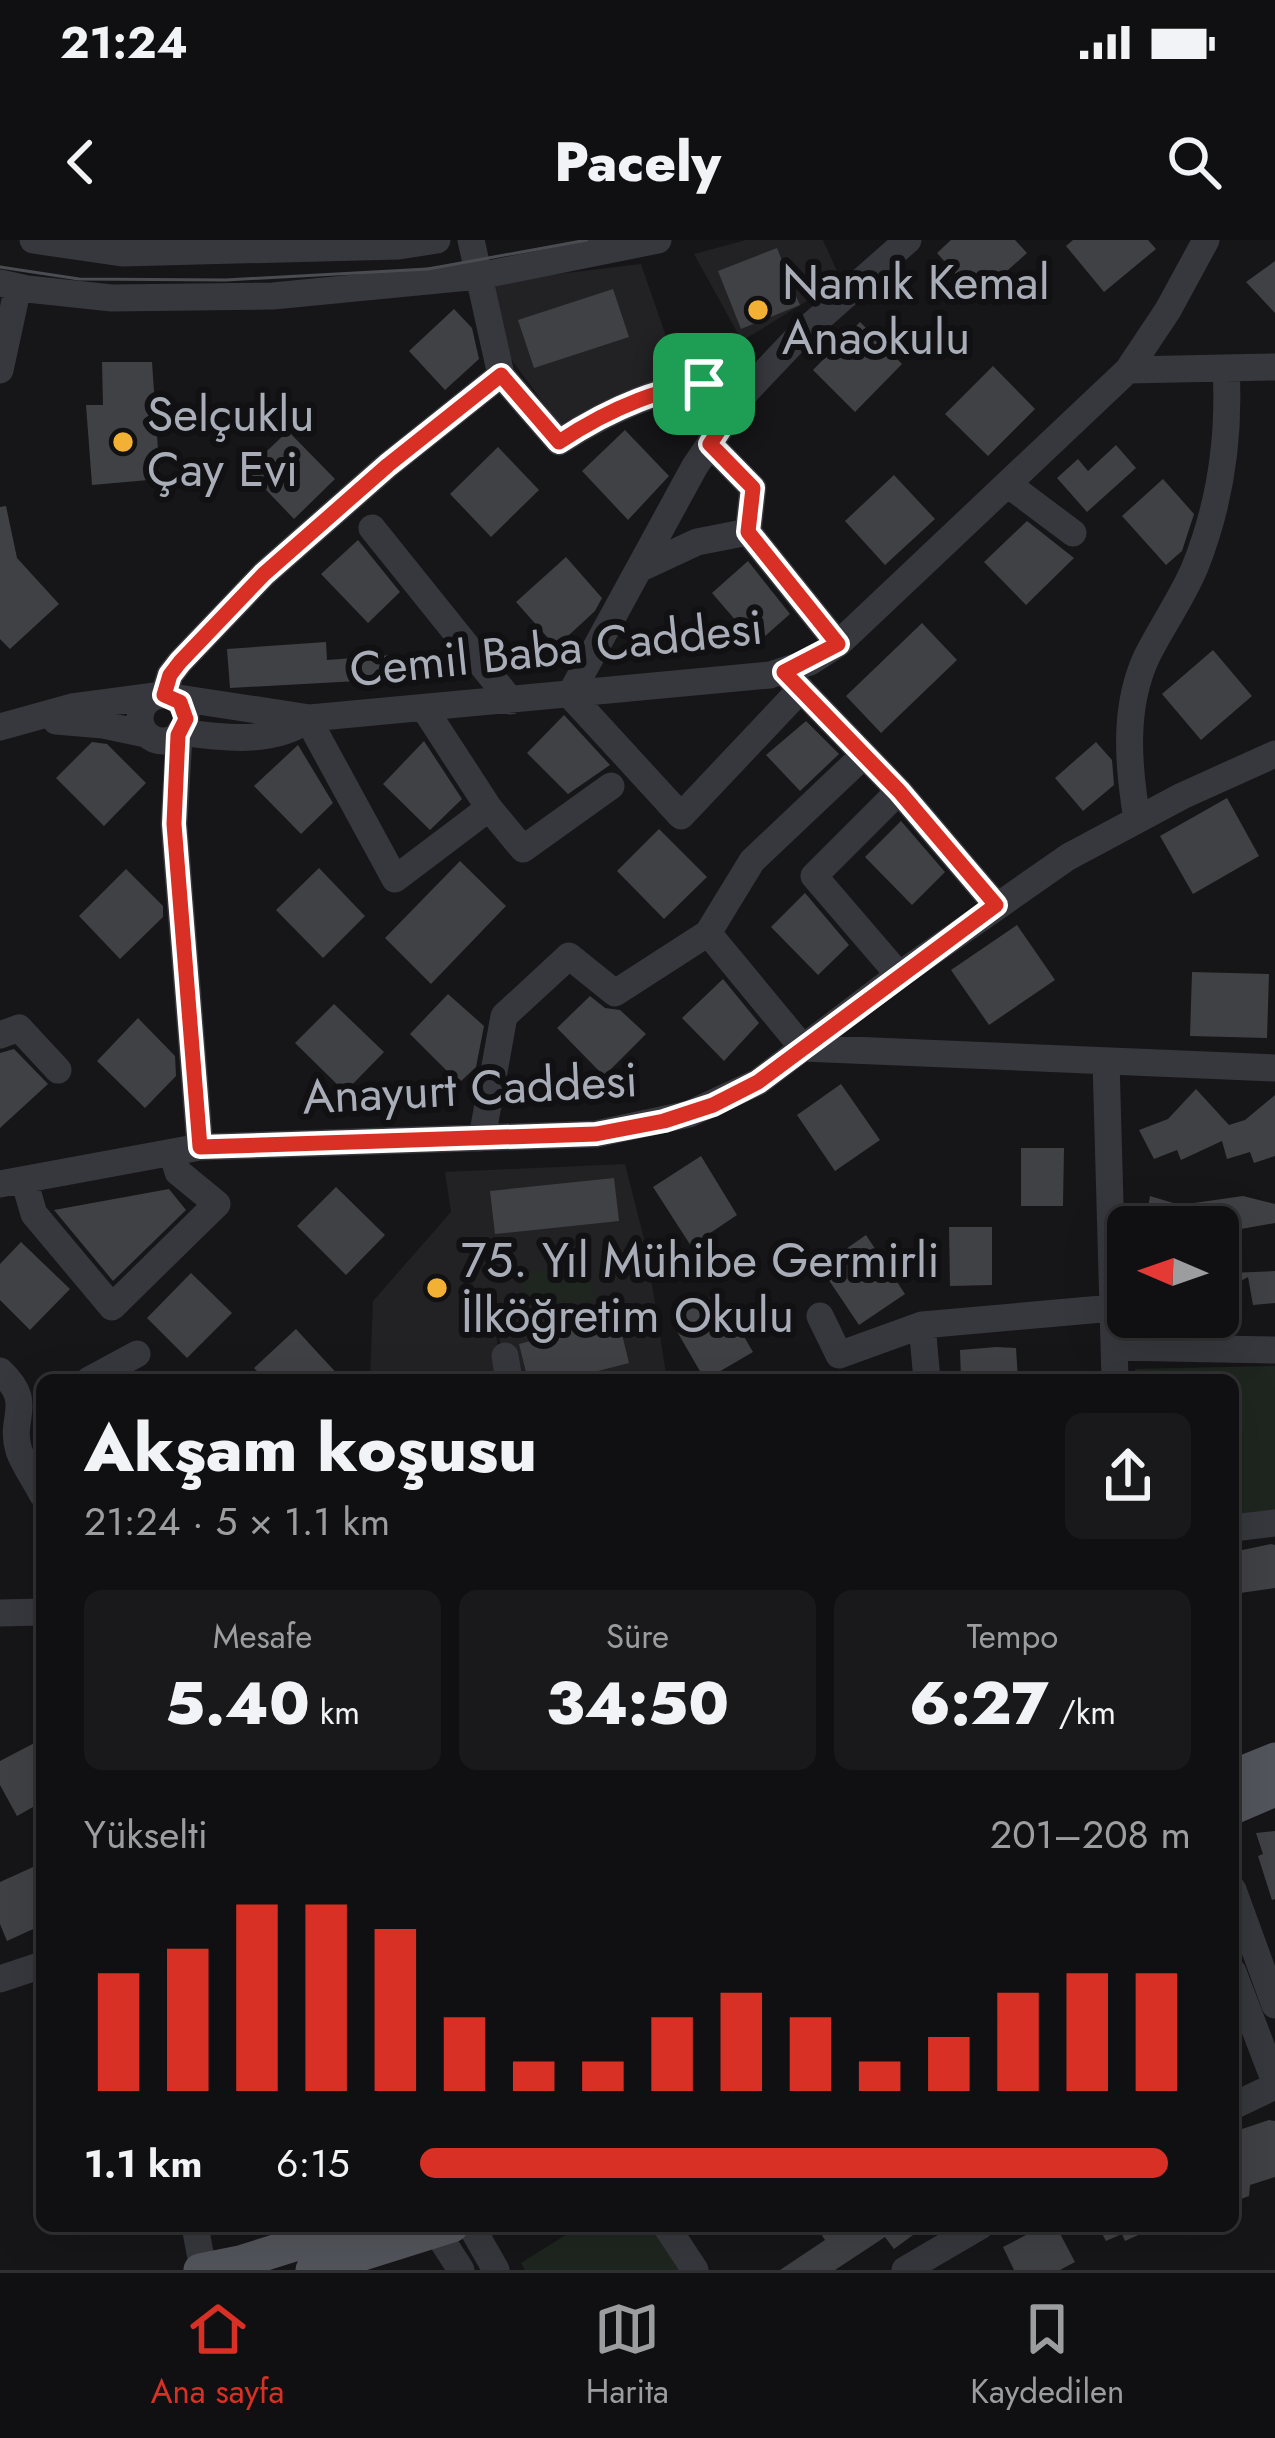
<!DOCTYPE html>
<html lang="tr">
<head>
<meta charset="utf-8">
<style>
	:root { --surface:#101012; --page:#19191b; --text:#f1f3f6; --muted:#9c9d9f; --line:#303032; --accent:#d93025 }
	body { margin:0; font-family:Jost,sans-serif; background:var(--page); color:var(--text); height:100vh; display:flex; flex-direction:column; font-size:45px; white-space:nowrap }
	* { box-sizing:border-box; margin:0 }
	p { font-size:39px; color:var(--muted) }
	.icon { flex:none; width:66px; height:66px; fill:none; stroke:currentColor; stroke-width:2; stroke-linecap:round; stroke-linejoin:round }
	.map { position:relative; flex:1; overflow:hidden }
	.details { position:absolute; left:36px; top:1134px; width:1203px; height:858px; display:flex; flex-direction:column; background:var(--surface); border-radius:18px; box-shadow:0 12px 48px #0002,0 0 0 3px var(--line) }
	.details>* { flex:none }
	.needle { width:78px; rotate:272deg }
	.controls { position:absolute; left:1107px; top:966px; display:grid; gap:24px }
	.controls a { display:grid; place-items:center; width:132px; height:132px; border-radius:18px; background:var(--surface); box-shadow:0 12px 48px #0002,0 0 0 3px var(--line); font-size:60px }
	.pin { position:absolute; display:grid; place-items:center; width:102px; height:102px; color:#fff; margin:-51px; border-radius:24px; box-shadow:0 6px 18px #0006 }
	.round { display:grid; place-items:center; flex:none; width:126px; height:126px; border-radius:18px; background:var(--page) }
	.head { display:flex; align-items:center; justify-content:space-between; height:204px; padding:0 48px }
	h1 { font-size:66px; font-weight:800; line-height:90px }
	.metrics { display:grid; grid-template-columns:repeat(3,1fr); gap:18px; height:204px; padding:12px 48px }
	.metrics div { display:grid; align-content:center; border-radius:18px; background:var(--page); text-align:center }
	.metrics b { font-size:60px; font-weight:800 }
	.metrics small { font-size:33px; font-weight:400 }
	.metrics p { font-size:33px }
	.chart { height:336px; padding:24px 48px }
	.chart p { display:flex; justify-content:space-between }
	.chart svg { width:100%; height:216px; margin-top:12px; stroke:var(--accent); stroke-width:6 }
	ul { padding:0 48px; list-style:none; font-size:39px }
	li { display:grid; grid-template-columns:192px 144px 1fr; align-items:center; height:90px }
	li i { height:30px; border-radius:15px; background:var(--accent) }
	.status { display:flex; justify-content:space-between; align-items:center; height:84px; padding:0 60px; background:var(--surface); direction:ltr }
	.status svg { height:33px; fill:currentColor }
	header { display:flex; justify-content:space-between; align-items:center; height:156px; padding:0 48px; background:var(--surface); font-size:54px; font-weight:800 }
	.menu { display:flex; justify-content:space-around; align-items:center; height:168px; border-top:3px solid var(--line); background:var(--surface); font-size:33px; color:var(--muted) }
	.menu a { display:grid; justify-items:center; gap:6px }
	.menu .on { color:var(--accent) }
	.map>svg:first-child { display:block }
	.built { fill:#222225 }
	.green { fill:#1e261f }
	.building { fill:#404145 }
	.lines { fill:none; stroke-linecap:round; stroke-linejoin:round }
	.minor { stroke:#37383d; stroke-width:27 }
	.major { stroke:#53555c; stroke-width:33 }
	.tram { stroke:#4a4c52; stroke-width:3 }
	.route-casing { stroke:#fff; stroke-width:24 }
	.route { stroke:#d93025; stroke-width:15 }
	.poi-dot { fill:#f2b134; stroke:#111113; stroke-width:4.5 }
	.labels { text-anchor:middle; stroke-width:12; stroke-linejoin:round; paint-order:stroke }
	.poi-label { font-size:48px; fill:#a8adb8; stroke:#111113; text-anchor:start }
	.street-label { font-size:48px; fill:#a8adb8; stroke:#111113 }
</style>
</head>
<body>
<div class="status"><b>21:24</b><svg viewBox="0 0 49 12"><path d="M0 12V9h3v3zM5 12V6h3v6zM10 12V3h3v9zM15 12V0h3v12zM26 1h20v11H26zM47 4h2v5h-2z"/></svg></div>
<header><svg class="icon" aria-label="back" viewBox="0 0 24 24"><path d="M15 5l-7 7 7 7"/></svg>Pacely<svg class="icon" aria-label="search" viewBox="0 0 24 24"><circle cx="10" cy="10" r="6"/><path d="M15 15l6 6"/></svg></header>
<div class="map">
<svg width="1275" height="2030" viewBox="0 0 1275 2030">
	<rect width="100%" height="100%" fill="#161618"/>
	<path class="built" d="M746 0H823L841 40 742 101 694 14Z
		M641 24 679 134 562 188 505 111 491 42Z
		M625 924 646 1007 667 1140H508L493 1070 502 1140H370L373 1061 451 972 445 932Z"/>
	<path class="green" d="M587 1023 595 1060 527 1073 520 1035Z
		M1275 1126V1273L1233 1277V1140H1136L1135 1129Z
		M580 1986H659L687 2030H525L521 2023Z"/>
	<path class="building" d="M951 0H1015L1027 13 977 58 937 13Z
		M1073 0H1148L1156 9 1104 52 1066 6Z
		M777 8 784 26 792 23 800 44 792 47 800 65 741 89 718 31Z
		M1275 21V73L1246 42Z
		M613 49 629 97 534 128 518 80Z
		M454 69 472 88 479 119 445 150 409 111Z
		M860 82 902 124 855 172 813 130Z
		M102 122H152L160 239 92 245 86 165H103Z
		M993 126 1035 169 988 216 945 174Z
		M625 190 669 236 628 280 582 231Z
		M288 191 335 239 294 279 247 230Z
		M1116 205 1136 228 1087 272 1057 238 1078 219 1088 231Z
		M498 207 539 250 491 297 450 254Z
		M894 235 935 279 885 325 845 281Z
		M1163 239 1194 274 1182 311 1166 325 1122 276Z
		M6 266 17 318 59 364 10 409 0 399V267Z
		M1027 281 1074 318 1026 365 984 322Z
		M358 300 400 352 368 383 321 334Z
		M566 317 602 358 595 371 556 407 516 362Z
		M748 321 790 374 756 404 712 353Z
		M922 383 957 420 881 493 846 456Z
		M326 402 327 420 393 415 394 439 230 448 227 409Z
		M1213 410 1252 456 1201 500 1162 454Z
		M564 475 610 525 568 554 527 513Z
		M806 481 839 514 800 551 766 515Z
		M424 501 462 559 430 590 383 544Z
		M92 502 107 504 146 543 104 586 56 538Z
		M1096 502 1112 520 1114 545 1083 571 1055 538Z
		M298 505 333 563 301 594 254 546Z
		M1227 558 1259 616 1193 654 1160 596Z
		M901 581 945 632 912 665 865 617Z
		M659 589 707 637 664 679 617 631Z
		M460 621 506 666 431 744 385 698Z
		M319 628 365 676 323 718 276 670Z
		M126 629 163 666V677L120 719 79 676Z
		M805 653 849 705 818 735 771 687Z
		M1017 685 1055 740 989 785 951 730Z
		M1192 732 1269 734 1267 798 1190 796Z
		M723 739 759 783 724 821 682 778Z
		M448 754 484 786 476 827 459 843 410 794Z
		M590 756 605 768 620 770 646 794 604 836 557 788Z
		M334 764 384 812 345 852 295 803Z
		M138 778 175 816 176 836 145 868 97 821Z
		M14 809 48 844 0 888V813Z
		M841 844 880 900 835 931 797 875Z
		M1196 849 1229 885 1245 880 1275 855V916L1254 923 1250 912 1227 919 1222 901 1181 920 1177 910 1154 919 1139 890 1168 879Z
		M1021 908H1064L1063 966H1021Z
		M701 916 737 975 691 1006 653 947Z
		M614 938 619 981 495 994 490 951Z
		M336 947 385 995 346 1035 297 986Z
		M169 949 186 970 113 1041 54 970Z
		M1150 956 1180 965 1243 956 1275 964V983L1241 989 1220 984 1221 987H1145Z
		M949 987H992V1045L950 1046Z
		M866 995 905 1054 859 1085 820 1027Z
		M21 1002 70 1049 30 1090 0 1060V1024Z
		M1218 1012 1229 1033 1275 1031V1063L1253 1065 1248 1037 1218 1053Z
		M191 1033 232 1073 187 1118 147 1078Z
		M718 1052 753 1112 705 1140 671 1081Z
		M618 1078 629 1123 563 1140H528L519 1104Z
		M296 1089 317 1112 343 1140H266L254 1128Z
		M996 1107 1016 1108 1018 1140H961L960 1110Z
		M1271 1304 1275 1305V1348L1233 1354V1312Z
		M42 1499V1562L17 1576 0 1545V1521Z
		M1275 1591V1659L1272 1660 1258 1616 1263 1614 1256 1593Z
		M42 1623V1685L7 1701 0 1684V1642Z
		M1269 1880 1275 1881V1937L1250 1945 1249 1956 1233 1962V1892Z
		M816 1986H907L913 1995 894 2009 885 1997 835 2030H780L825 2000Z
		M1043 1986H1056L1075 2022 1060 2030H1014L1003 2007Z
		M1098 1986H1158L1125 2001 1122 1994 1106 2001Z"/>
	<g class="lines">
		<path class="minor" d="M33 0 122 13 399 6 437 0
			M471 0 501 135
			M0 43 27 49 112 58 273 56 479 36 658 0
			M0 130 18 47
			M1128 130 1275 127
			M710 204 753 248 748 292 838 404
			M1009 245 1073 293
			M372 288 511 461
			M639 329 697 302 748 292
			M789 437 899 551 996 665
			M801 449 681 576 570 455 695 226 743 155 798 97 908 0
			M164 455 170 435 180 422 264 334 388 225 501 135 559 202C599 176 700 121 743 155
			M140 478a23 23 0 1 1 46 0a23 23 0 1 1-46 0Z
			M172 457 310 478 770 435 810 422 838 404 1128 130 1168 70 1206 0
			M313 478 315 492 395 639 489 568 424 468
			M56 481 103 485 146 494
			M0 487 72 467 155 456
			M180 492C222 498 274 505 310 478
			M179 495 174 584 200 907
			M489 568 523 609 611 546
			M1137 579C1128 525 1123 467 1147 416 1162 386 1182 358 1195 327 1221 262 1230 197 1226 128
			M708 693 803 808 1275 828
			M899 735 814 636 899 551
			M0 795 19 788 58 830
			M1106 821 1115 1140
			M482 898 504 776 569 716 615 753 708 693 752 621 864 515
			M24 940 34 974 112 1067 217 964 178 932 172 912
			M0 944 200 907 596 894 689 874 758 842 899 735 1068 617 1182 556 1275 514
			M820 1076 839 1115 922 1085 1113 1068
			M922 1085 927 1140
			M1114 1107 1275 1110
			M505 1116 509 1140
			M0 1131C36 1164 8 1177 19 1211 24 1225 35 1240 42 1254
			M89 1140 137 1114
			M1233 1288 1275 1283
			M0 1373 42 1372
			M1233 1650 1275 1765
			M1233 1732 1275 1842
			M0 1739 42 1725
			M1233 1866 1275 1846
			M195 1986 203 2029
			M471 1986 496 2030
			M666 1986 695 2030
			M436 1991 461 2030
			M905 2030 980 1986"/>
		<path class="major" d="M1233 1536 1275 1519
			M1233 1568 1275 1550
			M200 2030 240 2022 355 1986
			M312 2030 452 1986"/>
		<path class="tram" d="M0 27 79 39 226 40 428 29 587 0"/>
	</g>
	<g class="lines">
		<g class="route-casing">
			<path id="route" d="M501 135 559 202C606 171 668 141 726 144L742 155 710 204 753 248 748 292 838 404 784 432 899 551 996 665 758 842 713 865 664 881 596 894 200 907 174 584 178 495 186 479 180 462 164 455 170 435 180 422 264 334 388 225Z"/>
		</g>
		<use href="#route" class="route"/>
	</g>
	<g class="poi-dot">
		<circle cx="758" cy="70" r="12"/>
		<circle cx="123" cy="202" r="12"/>
		<circle cx="437" cy="1048" r="12"/>
	</g>
	<g class="labels">
		<g class="poi-label">
			<text x="782" y="59">Namık Kemal<tspan x="782" dy="55">Anaokulu</tspan></text>
			<text x="147" y="191">Selçuklu<tspan x="147" dy="55">Çay Evi</tspan></text>
			<text x="461" y="1037">75. Yıl Mühibe Germirli<tspan x="461" dy="55">İlköğretim Okulu</tspan></text>
		</g>
		<g class="street-label">
			<text transform="translate(556 408) rotate(-6)" y="17">Cemil Baba Caddesi</text>
			<text transform="translate(470 848) rotate(-3)" y="17">Anayurt Caddesi</text>
		</g>
	</g>
</svg>
<div class="controls">
<a><svg class="needle" viewBox="-14 -14 28 28"><path d="M0-13l5 13h-10z" fill="#e53935"/><path d="M0 13l5-13h-10z" fill="#9c9d9f"/></svg></a>
</div>
<div class="pin" style="left:704px;top:144px;background:#1e9e55"><svg class="icon" aria-label="arrive" viewBox="0 0 24 24"><path d="M6 21V4h12l-3 4 3 4H6"/></svg></div>
<section class="details">
<div class="head"><div><h1>Akşam koşusu</h1><p>21:24 · 5 × 1.1 km</p></div><a class="round"><svg class="icon" aria-label="share" viewBox="0 0 24 24"><path d="M12 15V3M7 8l5-5 5 5M5 13v7h14v-7"/></svg></a></div>
<div class="metrics">
<div><p>Mesafe</p><b>5.40<small> km</small></b></div>
<div><p>Süre</p><b>34:50</b></div>
<div><p>Tempo</p><b>6:27<small> /km</small></b></div>
</div>
<div class="chart"><p><span>Yükselti</span>201–208 m</p>
<svg viewBox="0 0 160 44" preserveAspectRatio="none"><path d="M5 44V20M15 44V15M25 44V6M35 44V6M45 44V11M55 44V29M65 44V38M75 44V38M85 44V29M95 44V24M105 44V29M115 44V38M125 44V33M135 44V24M145 44V20M155 44V20"/></svg>
</div>
<ul>
<li><b>1.1 km</b>6:15<i style="width:97%"></i></li>
</ul>
</section>
</div>
<nav class="menu">
<a class="on"><svg class="icon" aria-label="home" viewBox="0 0 24 24"><path d="M3 11l9-7 9 7M6 9v11h12V9"/></svg>Ana sayfa</a>
<a><svg class="icon" aria-label="map" viewBox="0 0 24 24"><path d="M3 6l6-2 6 2 6-2v14l-6 2-6-2-6 2zM9 4v14M15 6v14"/></svg>Harita</a>
<a><svg class="icon" aria-label="saved" viewBox="0 0 24 24"><path d="M7 4h10v16l-5-4-5 4z"/></svg>Kaydedilen</a>
</nav>
</body>
</html>
